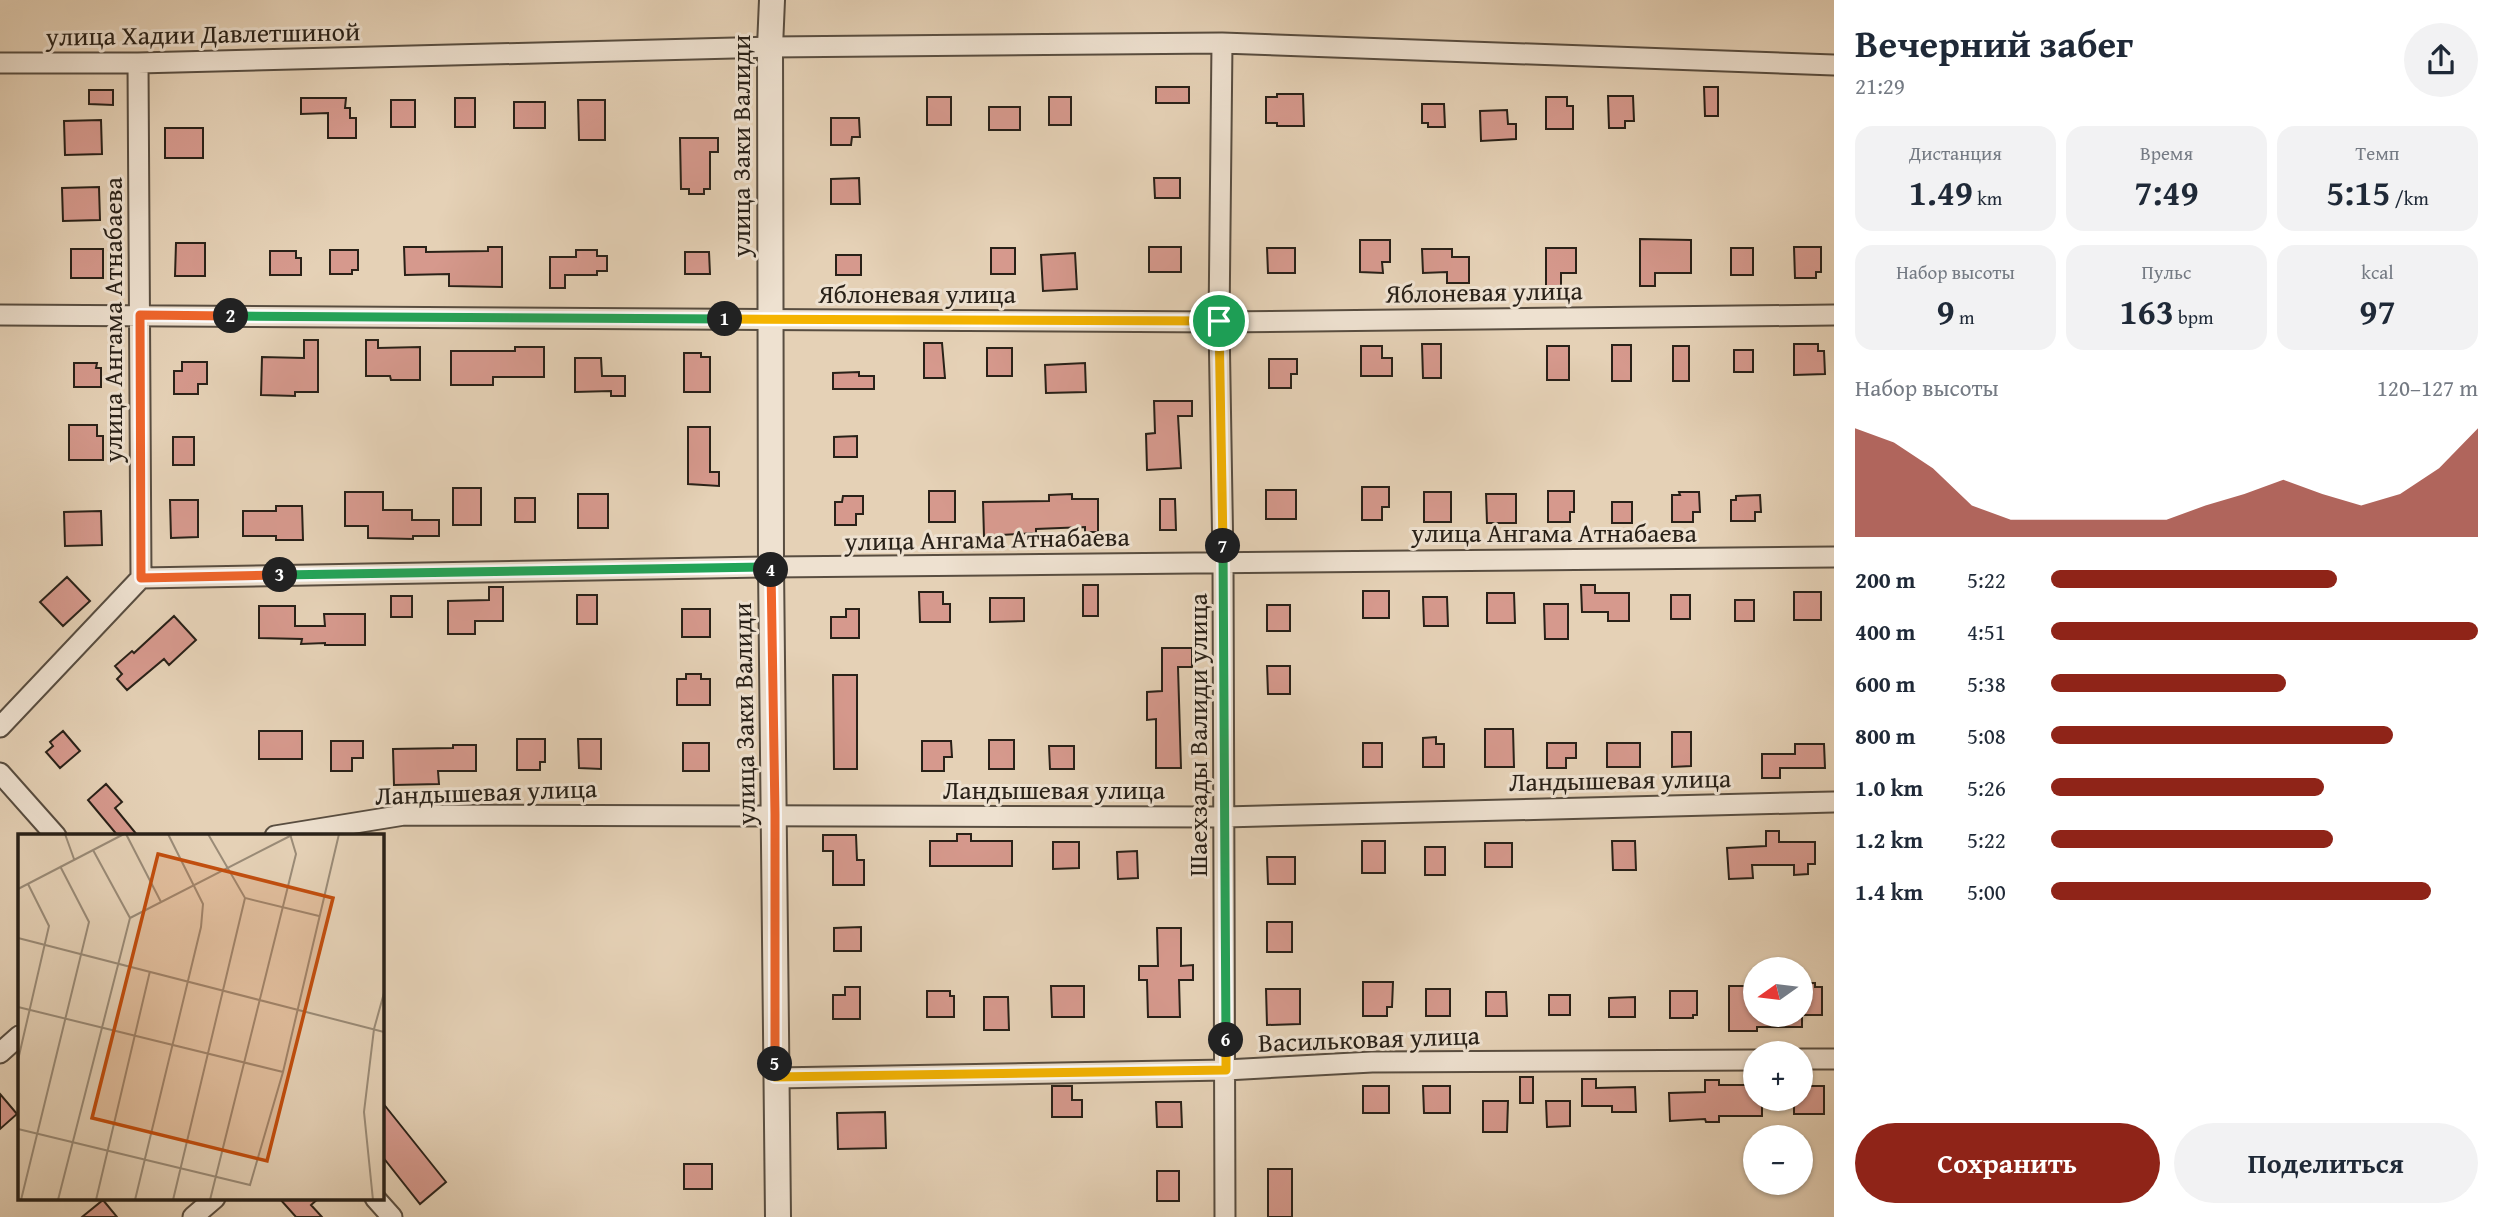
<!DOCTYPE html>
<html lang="ru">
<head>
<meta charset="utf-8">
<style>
	:root { --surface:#fff; --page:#f2f2f3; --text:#1f2937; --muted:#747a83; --accent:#8f2418 }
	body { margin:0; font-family:"Gentium Book Plus",serif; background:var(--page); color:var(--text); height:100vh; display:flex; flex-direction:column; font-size:26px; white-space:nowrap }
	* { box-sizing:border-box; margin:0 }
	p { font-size:23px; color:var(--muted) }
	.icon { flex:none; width:38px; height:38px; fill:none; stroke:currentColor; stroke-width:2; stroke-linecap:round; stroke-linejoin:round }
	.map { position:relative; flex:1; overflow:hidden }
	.details { display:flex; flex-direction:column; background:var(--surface); width:665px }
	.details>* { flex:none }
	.needle { width:46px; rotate:256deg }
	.tools { position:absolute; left:1743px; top:957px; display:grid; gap:14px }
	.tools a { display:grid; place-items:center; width:70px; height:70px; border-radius:50%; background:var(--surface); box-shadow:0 2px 5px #0004; font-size:35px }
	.pin { position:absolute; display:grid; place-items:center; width:60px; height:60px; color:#fff; margin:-30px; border:4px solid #fff; border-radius:50%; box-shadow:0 2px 7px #0007 }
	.km { position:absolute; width:35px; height:35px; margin:-18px; border-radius:50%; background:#222; color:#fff; font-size:19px; line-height:35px; text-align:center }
	.round { display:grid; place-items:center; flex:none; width:74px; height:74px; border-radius:37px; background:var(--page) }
	.head { display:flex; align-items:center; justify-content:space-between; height:119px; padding:0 21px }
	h1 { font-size:38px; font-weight:600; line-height:52px }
	.stats { display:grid; grid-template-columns:repeat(3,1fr); gap:10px; height:119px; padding:7px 21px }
	.stats div { display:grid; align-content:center; border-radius:18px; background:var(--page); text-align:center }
	.stats b { font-size:35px; font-weight:600 }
	.stats small { font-size:19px; font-weight:400 }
	.stats p { font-size:19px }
	.chart { height:196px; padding:14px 21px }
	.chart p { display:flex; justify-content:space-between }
	.chart svg { width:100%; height:126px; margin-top:7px; fill:var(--accent); opacity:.7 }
	.button { display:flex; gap:14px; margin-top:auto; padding:14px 21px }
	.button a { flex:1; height:80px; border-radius:42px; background:var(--accent); color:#fff; font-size:28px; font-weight:600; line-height:80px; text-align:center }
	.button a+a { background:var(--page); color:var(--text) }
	ul { padding:0 21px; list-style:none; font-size:23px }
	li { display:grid; grid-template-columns:112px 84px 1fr; align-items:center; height:52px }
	li i { height:18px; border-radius:9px; background:var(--accent) }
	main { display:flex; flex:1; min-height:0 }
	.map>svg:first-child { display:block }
	.building { fill:#d6998d; stroke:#292118; stroke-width:2 }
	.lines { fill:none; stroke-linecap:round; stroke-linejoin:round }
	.minor-casing { stroke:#584d40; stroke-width:23 }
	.tertiary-casing { stroke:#584d40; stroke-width:28 }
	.minor { stroke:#eee1d0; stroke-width:19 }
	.tertiary { stroke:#eee1d0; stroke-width:24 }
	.split-1-casing { stroke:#fff; stroke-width:14 }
	.split-2-casing { stroke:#fff; stroke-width:14 }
	.split-3-casing { stroke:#fff; stroke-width:14 }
	.split-4-casing { stroke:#fff; stroke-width:14 }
	.split-5-casing { stroke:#fff; stroke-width:14 }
	.split-6-casing { stroke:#fff; stroke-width:14 }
	.split-7-casing { stroke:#fff; stroke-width:14 }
	.split-8-casing { stroke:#fff; stroke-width:14 }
	.split-1 { stroke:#f5b400; stroke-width:9 }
	.split-2 { stroke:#22a559; stroke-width:9 }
	.split-3 { stroke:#f0652b; stroke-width:9 }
	.split-4 { stroke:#22a559; stroke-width:9 }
	.split-5 { stroke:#f0652b; stroke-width:9 }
	.split-6 { stroke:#f5b400; stroke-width:9 }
	.split-7 { stroke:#22a559; stroke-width:9 }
	.split-8 { stroke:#f5b400; stroke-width:9 }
	.labels { text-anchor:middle; stroke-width:6; stroke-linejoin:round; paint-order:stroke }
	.street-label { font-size:26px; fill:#292118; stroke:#eee1d0 }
	.inset-road { fill:none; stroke:#9a8b77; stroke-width:2 }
	.view { fill:#c24e0e; fill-opacity:0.15; stroke:#c24e0e; stroke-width:3.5 }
	.inset-edge { fill:none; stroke:#292118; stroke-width:3.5 }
</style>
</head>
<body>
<main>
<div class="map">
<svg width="1834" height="1217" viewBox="0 0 1834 1217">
	<rect width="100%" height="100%" fill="#e5d1b6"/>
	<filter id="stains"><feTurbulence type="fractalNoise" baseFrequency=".00286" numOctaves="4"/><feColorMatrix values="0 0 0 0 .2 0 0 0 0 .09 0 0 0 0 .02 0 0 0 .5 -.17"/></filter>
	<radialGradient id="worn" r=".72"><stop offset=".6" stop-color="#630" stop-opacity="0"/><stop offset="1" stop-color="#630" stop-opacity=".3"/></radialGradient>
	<path class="building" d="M1156 87H1189V103H1156Z
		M1704 87H1718V116H1705Z
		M89 90H113V105L89 104Z
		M1277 94H1303L1304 126H1277V123H1266V97H1277Z
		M1608 96H1633L1634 121H1625V128H1609Z
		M927 97H951V125H927Z
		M1049 97H1071V125H1049Z
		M1546 97H1567V106H1573V129H1546Z
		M301 98H346L345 108H350V118H356V138H328V113L301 114Z
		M455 98H475V127H455Z
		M391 100H415V127H391Z
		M578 100H605V140H579Z
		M514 102H545V128H514Z
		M1422 104H1444L1445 127H1428V123H1422Z
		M989 107H1020V130H989Z
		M1507 110 1508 124H1516V139L1481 141 1480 111Z
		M831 118H859L860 137H852L851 145H831Z
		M101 120 102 154 65 155 64 121Z
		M165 128H203V158H165Z
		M680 138H718V152H710V189H704V194H689V189H681Z
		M859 178 860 204H831V179Z
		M1154 178H1180V198H1155Z
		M99 187 100 220 63 221 62 188Z
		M1640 239 1691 240V273H1655V286H1640Z
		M1360 240H1390V262H1382L1383 273 1360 272Z
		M176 243H205V276H175Z
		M404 247H426V252L488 251V247H502V287L449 286V274L405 275Z
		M1149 247H1181V272H1149Z
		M1794 247H1821V272H1816V278H1795Z
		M991 248H1015V274H991Z
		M1267 248H1295V273H1268Z
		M1546 248H1576V273H1561V287H1546Z
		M1731 248H1753V275H1731Z
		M71 249H103V278H71Z
		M1422 249H1452V257H1469V283H1447V272L1423 273Z
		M330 250H358V270H352V274H330Z
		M576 250H597V256H607V271H597V275H565V288H550V257H576Z
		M270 251H296V258H301V275H270Z
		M685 252H709L710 274H685Z
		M1075 253 1077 289 1043 291 1041 255Z
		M836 255H861V275H836Z
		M304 340H318V392H295V396L261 395 262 357 304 358Z
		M366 340H378V348L420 347V380H391L390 376H366Z
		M924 343H942L945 378H924Z
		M1422 344H1441V378H1423Z
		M1794 344H1818V351H1824L1825 374 1794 375Z
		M1612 345H1631V381H1612Z
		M1361 346H1382V358H1392V376H1361Z
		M1547 346H1569V380H1547Z
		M1673 346H1689V381H1673Z
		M515 347H544V377H493V385H451V351H515Z
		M987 348H1012V376H987Z
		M1734 350H1753V372H1734Z
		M684 353H701V357H710V392H684Z
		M575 358H601L602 376H625V396H611V391L575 392Z
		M1269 359H1297V374H1291V388H1269Z
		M182 362H207V384H198V394H174V371H182Z
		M74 363H97L96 368H101V387H74Z
		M1085 363 1086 392 1046 393 1045 365Z
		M859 372V376H874V389H833V373Z
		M1154 401H1192V416H1178L1181 468 1147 470 1146 434 1155 433Z
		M69 425H97V436H103V460H69Z
		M688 427H710V472H719V486L688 484Z
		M857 436V457H834V437Z
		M173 437H194V465H173Z
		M1362 487H1389V507H1382V520H1362Z
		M453 488H481V525H453Z
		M1266 490H1296V519H1266Z
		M929 491H955V522H929Z
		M1548 491H1574V512H1570V522H1548Z
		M345 492H383V510H412V520H439V536H413V539L368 538V526H345Z
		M1424 492H1451V522H1424Z
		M1679 492H1699L1700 512H1693V522H1672V495H1680Z
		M578 494H608V528H578Z
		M1072 494V499H1098V532H1085V527L1036 529V533L984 536 983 502 1049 501V495Z
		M1486 494H1516V523H1487Z
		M1760 495 1761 512H1755V521H1731V500H1736V496Z
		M843 496H863V514H856V525H835V502H842Z
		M515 498H535V522H515Z
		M1160 499H1175L1176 530H1160Z
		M170 500H198V537L171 538Z
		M1612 502H1632V523H1612Z
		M276 506H302L303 540H276V536H243V511H276Z
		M101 511 102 545 65 546 64 512Z
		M67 577 90 601 63 626 40 602Z
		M1083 585H1098V616H1083Z
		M1581 585H1595V593H1629V621H1608V612H1582Z
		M489 587H503V621H475V634H448V601L489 600Z
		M1363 591H1389V618H1363Z
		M919 592H943V604H950V622H920Z
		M1794 592H1821V620H1794Z
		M1487 593H1514L1515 623H1487Z
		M577 595H597V624H577Z
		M1671 595H1690V619H1671Z
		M391 596H412V617H391Z
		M1423 597H1447L1448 626H1424Z
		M990 598H1024V621L990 622Z
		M1735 600H1754V621H1735Z
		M1544 604H1568V639H1545Z
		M1267 605H1290V631H1267Z
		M259 606H295V626H325L324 614H365V645H325V643L301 644 302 639 259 638Z
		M682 609H710V637H682Z
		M846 609H859V638H831V617H846Z
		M174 616 196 640 169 665 164 659 127 690 117 679 122 674 115 666 132 651 134 653Z
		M1162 648H1192V667H1178L1181 768H1156V719L1147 720V692L1162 691Z
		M1267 666H1290V694H1268Z
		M686 674H701V679H710V705H677V679H686Z
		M833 675H857V769H834Z
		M1485 729H1513L1514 767H1485Z
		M63 731 80 751 60 768 46 752 53 746 50 742Z
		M259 731H302V759H259Z
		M1672 732H1691V766L1672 767Z
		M1436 737V744H1444V767H1423V738Z
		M517 739H545V762H540V770H517Z
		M578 739H601V769L579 768Z
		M989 740H1014V769H989Z
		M331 741H363V758H352V771H331Z
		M922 741H951L952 757H944V771H922Z
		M683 743H709V771H683Z
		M1363 743H1382V767H1363Z
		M1547 743H1576V758H1566V768H1547Z
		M1607 743H1640V767H1607Z
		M1795 744H1824L1825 768H1780V778H1762V754H1795Z
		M453 745H476V771H438L439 784 394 785 393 749 453 748Z
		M1049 746H1074V769H1050Z
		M106 784 122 802 115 808 138 836H118L88 800Z
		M1766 831H1779V842H1815V864H1808V874L1794 875V865H1752L1753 878 1729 879 1727 848 1766 846Z
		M957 834H971V841H1012V866H930V841H957Z
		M823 835H856L857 860H864V885H833V851H823Z
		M1362 841H1385V873H1362Z
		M1612 841H1635L1636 870H1613Z
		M1053 842H1079V868L1053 869Z
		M1485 843H1512V867H1485Z
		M1425 847H1445V875H1425Z
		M1137 851 1138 878 1118 879 1117 852Z
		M1267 857H1295V884H1268Z
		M1267 922H1292V952H1267Z
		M861 927V951H834V928Z
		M1157 928H1181V966L1193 965V980H1179L1180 1017H1148L1147 980H1139V966H1158Z
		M1363 982H1393L1392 1007H1387V1016H1363Z
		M1801 983H1815V987H1822V1015H1802V1027H1757V1031H1729V986H1755V1015H1801Z
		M1051 986H1084V1017H1052Z
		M845 987H860V1019H833V995H845Z
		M1266 989H1300V1024L1267 1025Z
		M1426 989H1450V1016H1426Z
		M927 991H950V996H954V1017H927Z
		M1670 991H1697V1015H1693V1018H1670Z
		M1486 992H1506L1507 1016H1486Z
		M1549 995H1570V1015H1549Z
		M984 997H1008L1009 1030H984Z
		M1635 997V1017H1609V998Z
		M1520 1077H1533V1103H1520Z
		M1582 1079H1596V1088L1635 1087 1636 1112H1612V1106H1582Z
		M1705 1080H1719V1085H1755V1099H1762V1116H1719V1122H1706L1705 1119 1670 1121 1669 1093 1705 1092Z
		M1052 1086H1072V1100H1082V1117H1052Z
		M1363 1086H1389V1113H1363Z
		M1423 1086H1450V1113H1424Z
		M1801 1086H1824V1114H1794V1099H1801Z
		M0 1094 17 1114 0 1129Z
		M1483 1101H1508L1507 1132H1483Z
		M1546 1101H1570V1126L1547 1127Z
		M382 1102 446 1182 420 1204 382 1156Z
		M1156 1102H1181L1182 1127H1157Z
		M885 1112 886 1148 838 1149 837 1113Z
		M684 1164H712V1189H684Z
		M1268 1169H1292V1217H1268Z
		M1157 1171H1179V1201H1157Z
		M279 1198H319L311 1205 322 1217H296Z
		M103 1200 117 1217H82Z"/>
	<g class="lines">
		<g class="minor-casing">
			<path id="minor" d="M1222 43 1219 322 1223 562 1225 1217
				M0 63H138L770 47 1222 43 1834 65
				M0 315 1219 322 1834 315
				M141 578 771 567 1834 557
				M0 727 141 578 138 63
				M0 773 56 836
				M275 836 404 815 1224 817 1834 802
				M0 1053 19 1036
				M1801 1059H1834
				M775 1078 1226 1070 1372 1062 1755 1060
				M375 1198 392 1217
				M193 1217 215 1198"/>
		</g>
		<g class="tertiary-casing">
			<path id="tertiary" d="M772 0 770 47 771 567 778 1217"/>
		</g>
		<use href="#minor" class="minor"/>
		<use href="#tertiary" class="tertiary"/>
	</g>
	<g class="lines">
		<g class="split-1-casing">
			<path id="split-1" d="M725 319 1219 321"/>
		</g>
		<g class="split-2-casing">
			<path id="split-2" d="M231 316 725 319"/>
		</g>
		<g class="split-3-casing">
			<path id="split-3" d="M231 316 140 315 141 578 280 575"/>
		</g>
		<g class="split-4-casing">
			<path id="split-4" d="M280 575 771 567V570"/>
		</g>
		<g class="split-5-casing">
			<path id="split-5" d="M771 570 775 814V1064"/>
		</g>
		<g class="split-6-casing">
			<path id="split-6" d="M775 1064V1077L1226 1070V1040"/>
		</g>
		<g class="split-7-casing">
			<path id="split-7" d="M1223 546 1226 1040"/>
		</g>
		<g class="split-8-casing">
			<path id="split-8" d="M1219 321 1223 546"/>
		</g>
		<use href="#split-1" class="split-1"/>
		<use href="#split-2" class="split-2"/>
		<use href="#split-3" class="split-3"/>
		<use href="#split-4" class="split-4"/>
		<use href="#split-5" class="split-5"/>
		<use href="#split-6" class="split-6"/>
		<use href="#split-7" class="split-7"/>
		<use href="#split-8" class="split-8"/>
	</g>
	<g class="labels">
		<g class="street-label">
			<text transform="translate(203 34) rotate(-1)" y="9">улица Хадии Давлетшиной</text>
			<text transform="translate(741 146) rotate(-90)" y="9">улица Заки Валиди</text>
			<text transform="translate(1484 292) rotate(-1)" y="9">Яблоневая улица</text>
			<text x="917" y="303">Яблоневая улица</text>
			<text transform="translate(113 320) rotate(-90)" y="9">улица Ангама Атнабаева</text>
			<text x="1554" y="542">улица Ангама Атнабаева</text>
			<text transform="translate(987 539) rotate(-1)" y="9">улица Ангама Атнабаева</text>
			<text transform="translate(744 714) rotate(-91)" y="9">улица Заки Валиди</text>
			<text transform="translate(1198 735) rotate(-90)" y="9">Шаехзады Валиди улица</text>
			<text transform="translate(1620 780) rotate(-1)" y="9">Ландышевая улица</text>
			<text x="1054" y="799">Ландышевая улица</text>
			<text transform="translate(486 792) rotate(-2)" y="9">Ландышевая улица</text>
			<text transform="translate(1369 1039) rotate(-2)" y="9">Васильковая улица</text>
		</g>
	</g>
	<g transform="translate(18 834)">
		<rect width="366" height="366" fill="#e5d1b6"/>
		<path class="inset-road" d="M47 0 56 25M108 0 143 68M190 0 227 64 301 82M0 55 106 0M112 84 274 1M0 104 366 198M0 173 265 238M0 226 31 92 10 50M0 295 232 351 265 238 321 0M3 366 71 88 42 32M40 366 112 84 75 16M78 366 132 137M117 366 183 93 185 70 150 0M155 366 227 64M192 366 278 20 272 0M355 366 346 278 356 195 366 159"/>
		<path class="view" d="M140 20 315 64 249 327 74 284Z"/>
		<rect width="366" height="366" class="inset-edge"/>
	</g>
	<rect width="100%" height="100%" filter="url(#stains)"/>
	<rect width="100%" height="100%" fill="url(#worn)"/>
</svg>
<div class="tools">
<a><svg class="needle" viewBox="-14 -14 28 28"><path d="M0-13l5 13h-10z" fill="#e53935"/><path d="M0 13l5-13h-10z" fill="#747a83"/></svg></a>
<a>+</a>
<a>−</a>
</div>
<div class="pin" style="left:1219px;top:321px;background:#1e9e55"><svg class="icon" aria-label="arrive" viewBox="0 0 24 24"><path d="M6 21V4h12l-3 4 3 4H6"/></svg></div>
<b class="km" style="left:725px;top:319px">1</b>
<b class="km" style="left:231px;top:316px">2</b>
<b class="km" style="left:280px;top:575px">3</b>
<b class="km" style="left:771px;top:570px">4</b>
<b class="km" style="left:775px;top:1064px">5</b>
<b class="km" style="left:1226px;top:1040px">6</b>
<b class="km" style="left:1223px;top:546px">7</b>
</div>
<section class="details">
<div class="head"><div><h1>Вечерний забег</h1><p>21:29</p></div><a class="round"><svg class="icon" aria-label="share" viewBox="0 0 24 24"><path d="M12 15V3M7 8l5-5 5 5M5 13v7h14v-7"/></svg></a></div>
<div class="stats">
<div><p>Дистанция</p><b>1.49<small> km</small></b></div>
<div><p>Время</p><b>7:49</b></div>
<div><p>Темп</p><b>5:15<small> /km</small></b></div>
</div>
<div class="stats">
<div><p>Набор высоты</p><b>9<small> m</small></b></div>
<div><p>Пульс</p><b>163<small> bpm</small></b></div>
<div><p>kcal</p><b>97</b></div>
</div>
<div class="chart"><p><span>Набор высоты</span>120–127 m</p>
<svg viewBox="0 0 160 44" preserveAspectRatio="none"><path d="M0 44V6L10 11L20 20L30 33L40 38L50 38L60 38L70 38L80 38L90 33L100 29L110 24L120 29L130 33L140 29L150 20L160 6V44z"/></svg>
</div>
<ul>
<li><b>200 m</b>5:22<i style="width:67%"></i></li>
<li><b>400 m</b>4:51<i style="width:100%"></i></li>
<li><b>600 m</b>5:38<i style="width:55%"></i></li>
<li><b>800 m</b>5:08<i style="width:80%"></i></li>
<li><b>1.0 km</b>5:26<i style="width:64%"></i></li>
<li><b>1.2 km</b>5:22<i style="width:66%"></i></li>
<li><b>1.4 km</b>5:00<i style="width:89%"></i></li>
</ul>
<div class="button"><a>Сохранить</a><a>Поделиться</a></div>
</section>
</main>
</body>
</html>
